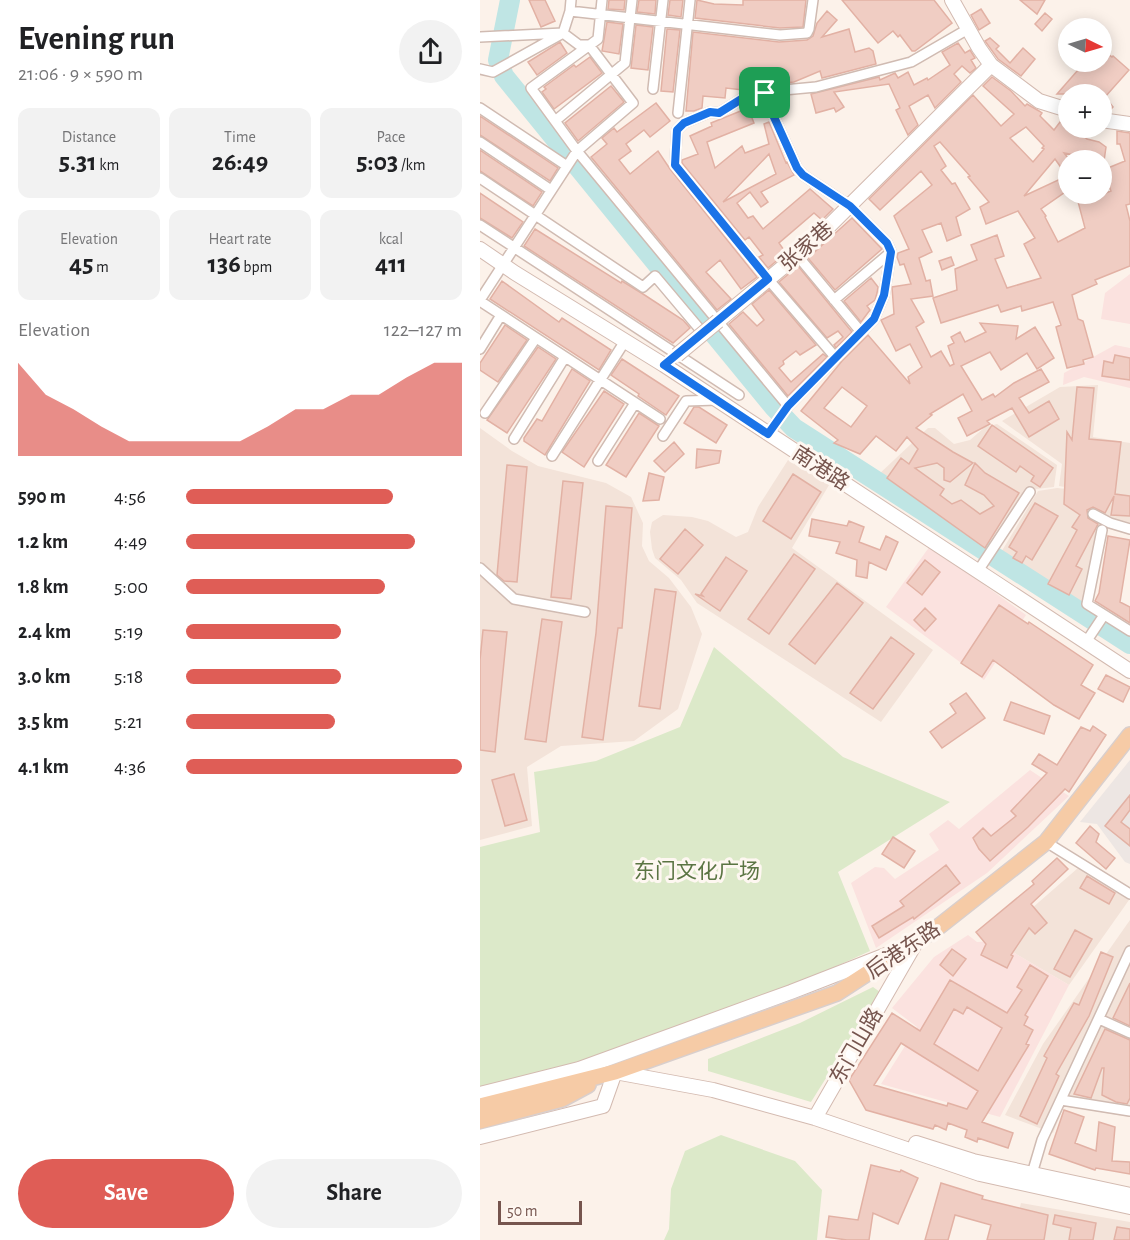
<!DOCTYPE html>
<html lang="en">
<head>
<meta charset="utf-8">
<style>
	:root { --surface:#fff; --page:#f2f2f2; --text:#202124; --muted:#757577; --accent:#df5d56 }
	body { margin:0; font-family:"Alegreya Sans","Noto Sans SC",sans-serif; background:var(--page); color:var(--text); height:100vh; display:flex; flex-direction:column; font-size:22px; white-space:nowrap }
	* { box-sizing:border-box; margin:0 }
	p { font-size:20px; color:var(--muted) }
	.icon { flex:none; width:33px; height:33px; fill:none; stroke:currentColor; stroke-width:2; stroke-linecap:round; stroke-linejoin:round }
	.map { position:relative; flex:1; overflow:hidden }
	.side { display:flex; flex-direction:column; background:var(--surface); width:480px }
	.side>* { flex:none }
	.needle { width:39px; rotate:95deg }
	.controls { position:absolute; left:578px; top:18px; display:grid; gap:12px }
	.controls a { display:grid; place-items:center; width:54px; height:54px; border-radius:50%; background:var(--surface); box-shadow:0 3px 15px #0003; font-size:30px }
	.scale { position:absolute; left:18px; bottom:15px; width:84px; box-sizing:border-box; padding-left:6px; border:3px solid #76554e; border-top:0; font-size:16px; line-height:21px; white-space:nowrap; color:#76554e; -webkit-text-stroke:4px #fef7f1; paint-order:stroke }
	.pin { position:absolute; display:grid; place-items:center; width:51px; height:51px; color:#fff; margin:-26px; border-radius:12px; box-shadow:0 3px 9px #0006 }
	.round { display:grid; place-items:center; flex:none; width:63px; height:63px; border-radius:32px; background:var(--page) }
	.summary { display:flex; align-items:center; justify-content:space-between; height:102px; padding:0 18px }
	h1 { font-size:33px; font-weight:700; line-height:45px }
	.metrics { display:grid; grid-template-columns:repeat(3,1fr); gap:9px; height:102px; padding:6px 18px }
	.metrics div { display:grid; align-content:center; border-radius:12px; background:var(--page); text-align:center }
	.metrics b { font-size:26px; font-weight:700 }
	.metrics small { font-size:16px; font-weight:400 }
	.metrics p { font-size:16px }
	.chart { height:168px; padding:12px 18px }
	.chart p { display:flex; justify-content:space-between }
	.chart svg { width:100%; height:108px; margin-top:6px; fill:var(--accent); opacity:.7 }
	.primary-button { display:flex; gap:12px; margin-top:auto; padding:12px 18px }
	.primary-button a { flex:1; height:69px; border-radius:36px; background:var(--accent); color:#fff; font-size:24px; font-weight:700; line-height:69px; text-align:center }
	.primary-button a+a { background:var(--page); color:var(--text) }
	ul { padding:0 18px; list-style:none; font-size:20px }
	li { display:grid; grid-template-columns:96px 72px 1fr; align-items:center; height:45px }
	li i { height:15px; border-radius:8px; background:var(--accent) }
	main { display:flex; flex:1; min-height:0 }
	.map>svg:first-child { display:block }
	.residential { fill:#f3e3d9 }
	.commercial { fill:#fbe2df }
	.industrial { fill:#ede6e3 }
	.green { fill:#dce9c9 }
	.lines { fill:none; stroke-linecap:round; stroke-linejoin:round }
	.river { stroke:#bfe5e4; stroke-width:20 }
	.building { fill:#f0cdc3; stroke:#e2b1a4; stroke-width:1.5; fill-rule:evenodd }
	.street-casing { stroke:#d0bbb2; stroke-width:12 }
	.secondary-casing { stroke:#d3bab0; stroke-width:16 }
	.primary-casing { stroke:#d9cfcd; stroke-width:18 }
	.street { stroke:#fff; stroke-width:9 }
	.secondary { stroke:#fff; stroke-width:14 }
	.primary { stroke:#f6cba6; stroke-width:15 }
	.secondary-bridge-casing { stroke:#d3bab0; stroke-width:16; stroke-linecap:butt }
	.secondary-bridge { stroke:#fff; stroke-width:14 }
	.route-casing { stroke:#fff; stroke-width:12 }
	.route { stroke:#1a73e8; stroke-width:8 }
	.labels { text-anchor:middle; stroke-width:6; stroke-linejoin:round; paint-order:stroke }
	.street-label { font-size:21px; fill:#76554e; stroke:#fef7f1 }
	.park-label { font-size:21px; fill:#5b7543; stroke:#fef7f1 }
</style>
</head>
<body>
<main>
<section class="side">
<div class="summary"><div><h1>Evening run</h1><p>21:06 · 9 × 590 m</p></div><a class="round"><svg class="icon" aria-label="share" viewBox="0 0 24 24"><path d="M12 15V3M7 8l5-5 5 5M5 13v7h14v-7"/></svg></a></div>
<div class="metrics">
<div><p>Distance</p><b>5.31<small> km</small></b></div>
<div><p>Time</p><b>26:49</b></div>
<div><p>Pace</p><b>5:03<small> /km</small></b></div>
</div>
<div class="metrics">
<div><p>Elevation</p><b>45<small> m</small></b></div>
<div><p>Heart rate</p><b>136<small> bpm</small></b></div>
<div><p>kcal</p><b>411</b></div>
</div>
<div class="chart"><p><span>Elevation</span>122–127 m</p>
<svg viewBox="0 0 160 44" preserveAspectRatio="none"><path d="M0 44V6L10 19L20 25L30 32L40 38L50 38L60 38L70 38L80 38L90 32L100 25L110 25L120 19L130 19L140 12L150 6L160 6V44z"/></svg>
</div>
<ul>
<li><b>590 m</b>4:56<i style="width:75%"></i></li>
<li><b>1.2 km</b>4:49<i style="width:83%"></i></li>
<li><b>1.8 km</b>5:00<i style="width:72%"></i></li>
<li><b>2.4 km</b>5:19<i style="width:56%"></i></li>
<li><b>3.0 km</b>5:18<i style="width:56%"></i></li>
<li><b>3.5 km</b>5:21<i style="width:54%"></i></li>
<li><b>4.1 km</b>4:36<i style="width:100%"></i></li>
</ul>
<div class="primary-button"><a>Save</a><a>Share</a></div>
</section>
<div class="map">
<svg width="650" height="1240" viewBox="0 0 650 1240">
	<rect width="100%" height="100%" fill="#fcf2ea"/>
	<path class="residential" d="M618 385 613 437 650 443V525L631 520 613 510 614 492H609L607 514 624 524 602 607 520 554 558 491 577 488 607 491 579 486 582 464 522 421 580 387Z
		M517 424 577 465 574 487 556 489 517 552 397 476 448 428H455L474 444 490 440 505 427Z
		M0 428 32 451 58 466 126 483 151 497 163 523 162 546 169 561 189 578 211 607 222 634 198 709 154 741 81 746 47 767 52 826 0 840Z
		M308 460 349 485 312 548 453 650 401 722 217 603 201 580 175 558 172 549 170 532 172 522 183 515 212 517 228 521 256 537 268 532 278 507Z
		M598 868 649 900 589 985 514 941Z
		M650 920V1117L584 1106 573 1133 525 1115 563 1044Z
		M541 1203 650 1222V1240H532Z"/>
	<path class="commercial" d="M650 274V324L621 319 625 293Z
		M635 345 650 348V388L604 377 583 385 584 373Z
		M450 546 546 615 504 680 406 607Z
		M550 770 589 796 507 873 396 948 371 883 395 867 404 868 415 879 459 850 449 834 468 820 479 829Z
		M488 935 497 942 514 941 589 985 520 1117 401 1084 437 1027 412 1008 454 957Z"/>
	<path class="industrial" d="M650 760V864L645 862 617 824 600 822Z"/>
	<path class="green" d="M234 647 363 757 470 802 358 872 390 951 324 981 93 1065 0 1088V847L60 832 54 772 116 761 200 727Z
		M393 987 400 992 331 1102 228 1071V1059L320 1023Z
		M241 1135 315 1161 342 1190 337 1240H184L189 1229 191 1189 205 1151Z"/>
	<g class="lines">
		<path class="river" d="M30 0 18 60 24 76 220 317 293 406 314 428 650 644"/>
	</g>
	<path class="building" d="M49 0H65L75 21 61 27Z
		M129 0H145L144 10 128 9Z
		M159 0H176L175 14 157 12Z
		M190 0H203L201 17 188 15Z
		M217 0 234 4 263 5V0H326L323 27 300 28 215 18Z
		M362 0H454L472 23 435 51H432L420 35 418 37 413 31 398 43Z
		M540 0H565L557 14Z
		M501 9 510 23 499 30 491 15Z
		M347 11 357 20 342 37 369 29 375 52 389 48 393 51 396 64 342 78 340 71 314 82 270 86 263 90 246 88 245 98 223 96 222 108 214 111H206L213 32 299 42 327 40 333 36 337 23Z
		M565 13 572 19 562 31 555 24Z
		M127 22 143 24 139 54 122 51Z
		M156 25 173 27 168 70 151 68Z
		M187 29 200 30 193 92 181 91Z
		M510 38 519 46 516 49 530 63 543 48 555 59 541 76 518 59 505 41Z
		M80 42 87 53 57 75 48 62Z
		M478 43 485 53 490 50 495 58 491 60 496 68 490 73 482 66 474 74 481 82 455 108 448 95 429 106 438 125 428 135 416 110 420 108 409 84 354 92 364 107 356 112 354 108 336 113 331 94 399 77 400 80 415 73 418 78 428 72 434 85 447 78 448 80 470 65 462 52Z
		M621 50 632 57 633 56 649 70 625 97 633 107 628 112 621 111V94H577L605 62H621Z
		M110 57 122 73 74 109 62 92 66 89 64 87 94 65 96 67Z
		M512 77 531 91 545 106 547 104 559 111 562 113 560 116 574 130 583 118 588 119V128H593L607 139 619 142 626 147 624 161 584 153 588 158V190L561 209 566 216 565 217 578 242 605 228 596 194H609L610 199 631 191 623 170 645 161 640 144H637V131L650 133V204L646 205 650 221V266L615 280 617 284 592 295 598 319 603 321 613 357 603 360 604 364 587 368 576 327 581 325 573 302 542 311 541 306 521 312 518 305 461 323 453 298 477 290 475 269 497 260 491 245 517 235 524 256 515 259 527 288 561 278 544 244 555 238 538 211 506 224 500 207 509 202 488 177 490 176 460 142 454 146 466 166 461 170 472 184 475 183 490 209 476 217 481 235 467 241 461 223 442 230 452 252 439 258 446 281 450 280 453 296 431 299 444 322 436 327 451 357 461 351 470 366 474 364 468 346 474 343 471 337 480 332 485 342 506 332 500 323 538 326 536 339 555 327 574 358 557 369 547 353 521 370 510 352 481 366 502 400 513 394 515 397 534 383 561 369 569 382 539 398 549 413 569 401 579 419 549 437 532 408 507 421 510 424 487 436 478 418 492 411 483 394 450 414 452 415 436 428 473 452 493 463 470 482 464 480V468L457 463 435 468 464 489 460 495 472 504 481 500 500 514 514 506 504 495 485 485 495 463 505 473 539 493 505 548 407 478 421 458 429 464 438 449 427 437 416 451 396 436 380 454 354 443 358 440 321 411 362 361 388 335 430 384 428 377 442 367 430 344 416 351 401 320 414 314 412 287 431 284 424 264 420 265 417 257 418 253 429 249 414 216 452 185 441 171 400 210 389 199 493 95 521 126 534 114 503 86ZM546 127 564 146 562 148 564 149 553 162 530 138ZM575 159 587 176 544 196ZM362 387 387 406 371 427 344 408Z
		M131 86 144 102 98 141 85 123Z
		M176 103 190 121 170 137 164 130 146 144 151 151 139 160 150 174 178 151 190 169 277 277 261 289 240 260 226 272 251 299 237 310 111 157 127 144 122 138 134 128 137 132Z
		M268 108 274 123 227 142 235 168 262 146 265 153 289 144 284 124 289 122 306 163 307 162 314 175 281 192 288 202 281 207 270 192 257 203 268 218 273 216 283 229 330 189 353 209 342 220 334 213 299 243 306 253 288 268 279 257 283 255 269 237 265 240 202 163V160L218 154 210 136 232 126 231 123ZM289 154 296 174 243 202Z
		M0 116 78 168 70 181 0 135Z
		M0 150 62 192 53 206 0 171Z
		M0 193 43 222 32 238 0 218Z
		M372 218 402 249 355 290 328 258Z
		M55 229 141 283 142 281 163 294 203 320 210 328 193 343 44 246Z
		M471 257 474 265 462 270 459 261Z
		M318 266 372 332 356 348 354 345 363 337 358 331 347 338 299 282Z
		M391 278 398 287 397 293 395 300 387 306 390 310 381 322 364 301Z
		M22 281 79 322 82 318 131 350 119 370 10 299Z
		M289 290 336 345 320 355 316 351 303 361 304 364 299 368 311 382 343 354 347 357 308 396 249 324 263 312 277 326 284 320 272 304Z
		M25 325 47 340 18 382 0 370V363Z
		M58 347 76 359 27 433 7 420Z
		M635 355 650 358V380L622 376 624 361 633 363Z
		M142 359 199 396 186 415 158 396 159 394 131 375Z
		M92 369 110 381 65 455 44 441V438L57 419 62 421Z
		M597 387 614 388 609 439 641 442 635 494 650 496V516L631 515 634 496 625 513 613 507 607 510 608 518 618 524 596 566 602 569 589 595 568 584 597 530 592 527 600 515 584 504 587 432 592 440Z
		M124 391 144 404 104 467 82 452Z
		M214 407H219L247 425 236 443 204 423Z
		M159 413 179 426 146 477 126 465Z
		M512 425 573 468 560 487 551 481 554 476 540 466 536 472 498 446Z
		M194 442 204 454 185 472 174 461Z
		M217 449 241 451 239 463 216 468Z
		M27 465 47 467 37 582 24 581 17 575Z
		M169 473 184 477 179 500 163 501Z
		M313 474 341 492 311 539 283 521Z
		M83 481 103 483 91 599 71 597Z
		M555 503 578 516 552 560 546 556 542 563 533 558 537 552 529 547Z
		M126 506 152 508 142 628H138L123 740 102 737 116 633Z
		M332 519 367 526 369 521 384 527 379 542 400 550 406 536 418 542 406 570 389 562 387 578 376 576 377 560 356 553 360 542 329 536Z
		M205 529 223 545 198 574 180 559Z
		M628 536 650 540 640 602 650 607V623L615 601 619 593Z
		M314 554 335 569 289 634 268 619Z
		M246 557 267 571 240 611 215 594 223 596 221 594Z
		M445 560 460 572 442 595 427 583Z
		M357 583 383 603 335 664 309 644Z
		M175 589 196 592 180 709 159 706Z
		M519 605 548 624 549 622 613 665 601 685 615 693 599 719 574 705 513 660 502 677 481 663Z
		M445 608 456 619 445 631 434 620Z
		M62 619 82 622 66 742 45 739Z
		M3 630 27 632 15 752 0 750V660Z
		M411 637 434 654 393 709 370 693Z
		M626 675 650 687 643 702 618 689Z
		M486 693 505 718 462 748 450 732 476 713 470 704Z
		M531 702 570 716 564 734 524 720Z
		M613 726 626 735 589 792 585 789 548 827 510 861 499 849 493 838 503 828 511 836 536 816 531 811 567 773 552 764 559 754 577 765 601 727 610 731Z
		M34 774 47 820 25 826 12 780Z
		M650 795V810L641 822 650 829V846L625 826Z
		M610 826 619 834 616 842 635 858 626 869 596 843Z
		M413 837 435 851 424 868 402 854Z
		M577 858 588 869 551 904 567 923 555 934 549 928 531 955 533 956 527 968 501 955 506 944 496 932 554 884 552 881Z
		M466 865 480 883 434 919 433 917 399 938 392 926 424 906 420 901Z
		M607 876 635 893 629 904 600 888Z
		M595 930 612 939 590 977 574 969Z
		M472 949 486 959 473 976 460 965Z
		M621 952 633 957 609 1016 576 1074 579 1076 557 1124 540 1116 567 1058 564 1056 594 1003 599 1005Z
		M550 965 568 976 545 1015 548 1017 544 1025 553 1030 546 1044 549 1045 502 1122 533 1133 528 1148 498 1138 497 1142 485 1137 487 1130 468 1123 466 1130 455 1125 453 1129 386 1110 369 1080 412 1013 440 1031 470 980 527 1013 542 990 537 987ZM487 1007 522 1028 498 1071 454 1044 474 1009 483 1014ZM421 1043 498 1091 487 1109 468 1103 467 1106 394 1085Z
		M650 983V1026L633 1018Z
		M625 1029 650 1040V1098L647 1104 636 1102 622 1095 624 1068H622L611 1098 594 1094Z
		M584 1110 604 1117 595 1143 616 1151 619 1122 635 1127 632 1161 650 1162V1174L616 1168 615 1170 569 1154Z
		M391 1165 420 1172 421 1170 438 1178 418 1224 393 1213 389 1240H367L346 1237 349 1216 378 1220Z
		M461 1183 503 1196 502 1199 568 1215 564 1240H507L511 1225 475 1215 468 1240H445Z
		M575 1215 616 1223 613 1240H589L591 1228 573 1224Z
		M637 1227 650 1229V1240H634Z"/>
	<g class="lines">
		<g class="street-casing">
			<path id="street" d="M122 0 118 39 51 88 97 151 308 406
				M90 11 300 35 327 33 329 29 333 0
				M0 37 83 33 99 45H109L153 103 97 151 0 300
				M0 69 13 72 83 33 90 11 91 0
				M173 89 183 0
				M285 92 289 106 317 168 323 175 370 206 407 243 411 252 404 295 394 319 308 406 288 434
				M0 108 87 166
				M198 113 210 0
				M75 121 145 63 152 0
				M0 142 71 190
				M0 178 163 287 175 276 223 333
				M0 225 259 395
				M317 255 381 332
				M354 300 411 252
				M0 301 180 419
				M0 349 21 315
				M356 358 288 279 195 165 197 130 204 123 230 112 239 113 271 93 336 87 431 62 488 29
				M5 413 56 338
				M183 436 206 401 237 400
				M34 439 85 357
				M72 456 145 341
				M118 461 155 403
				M613 514 630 523 650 529
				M622 530 607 604 650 631
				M0 568 34 599 105 612
				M498 571 550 492
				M606 642 624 615
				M566 842 650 894
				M619 1019 650 1033
				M581 1100 650 1111
				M551 1177 562 1140 650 951"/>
		</g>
		<g class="secondary-casing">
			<path id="secondary" d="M472 0 499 48 511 65 559 101 588 110
				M621 120 650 124
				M0 249 35 273 184 365 650 671
				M238 321 332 243 511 65
				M135 1072 233 1090 335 1118 500 1174 650 1207
				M0 1094 99 1069 311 992 411 953
				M335 1118 435 944
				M0 1137 123 1106 135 1072
				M436 1143 493 1161 650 1195"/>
		</g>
		<g class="primary-casing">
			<path id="primary" d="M0 1106 135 1072 357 993 457 928 566 842 650 735
				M0 1121 82 1099 108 1085"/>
		</g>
		<use href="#street" class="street"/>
		<use href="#secondary" class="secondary"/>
		<use href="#primary" class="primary"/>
		<g class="secondary-bridge-casing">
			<path id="secondary-bridge" d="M197 355 238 321"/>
		</g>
		<use href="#secondary-bridge" class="secondary-bridge"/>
	</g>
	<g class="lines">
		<g class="route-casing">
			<path id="route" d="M271 93H285L289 106 317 168 323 175 370 206 407 243 411 252 404 295 394 319 308 406 288 434 184 365 288 279 195 165 197 130 204 123 230 112 239 113Z"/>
		</g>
		<use href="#route" class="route"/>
	</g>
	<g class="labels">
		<g class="street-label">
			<text transform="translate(326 246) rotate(-41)" y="7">张家巷</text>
			<text transform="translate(341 468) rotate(33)" y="7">南港路</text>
			<text transform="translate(423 950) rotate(-34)" y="7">后港东路</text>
			<text transform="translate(376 1046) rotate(-60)" y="7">东门山路</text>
		</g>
		<g class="park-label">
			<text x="217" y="878">东门文化广场</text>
		</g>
	</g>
</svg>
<div class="controls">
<a><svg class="needle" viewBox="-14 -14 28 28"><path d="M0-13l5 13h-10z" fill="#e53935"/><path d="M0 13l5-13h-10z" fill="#757577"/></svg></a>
<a>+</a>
<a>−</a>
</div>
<div class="scale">50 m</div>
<div class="pin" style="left:285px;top:93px;background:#1e9e55"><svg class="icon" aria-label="arrive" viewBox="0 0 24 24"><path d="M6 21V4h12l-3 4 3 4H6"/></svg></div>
</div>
</main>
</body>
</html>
